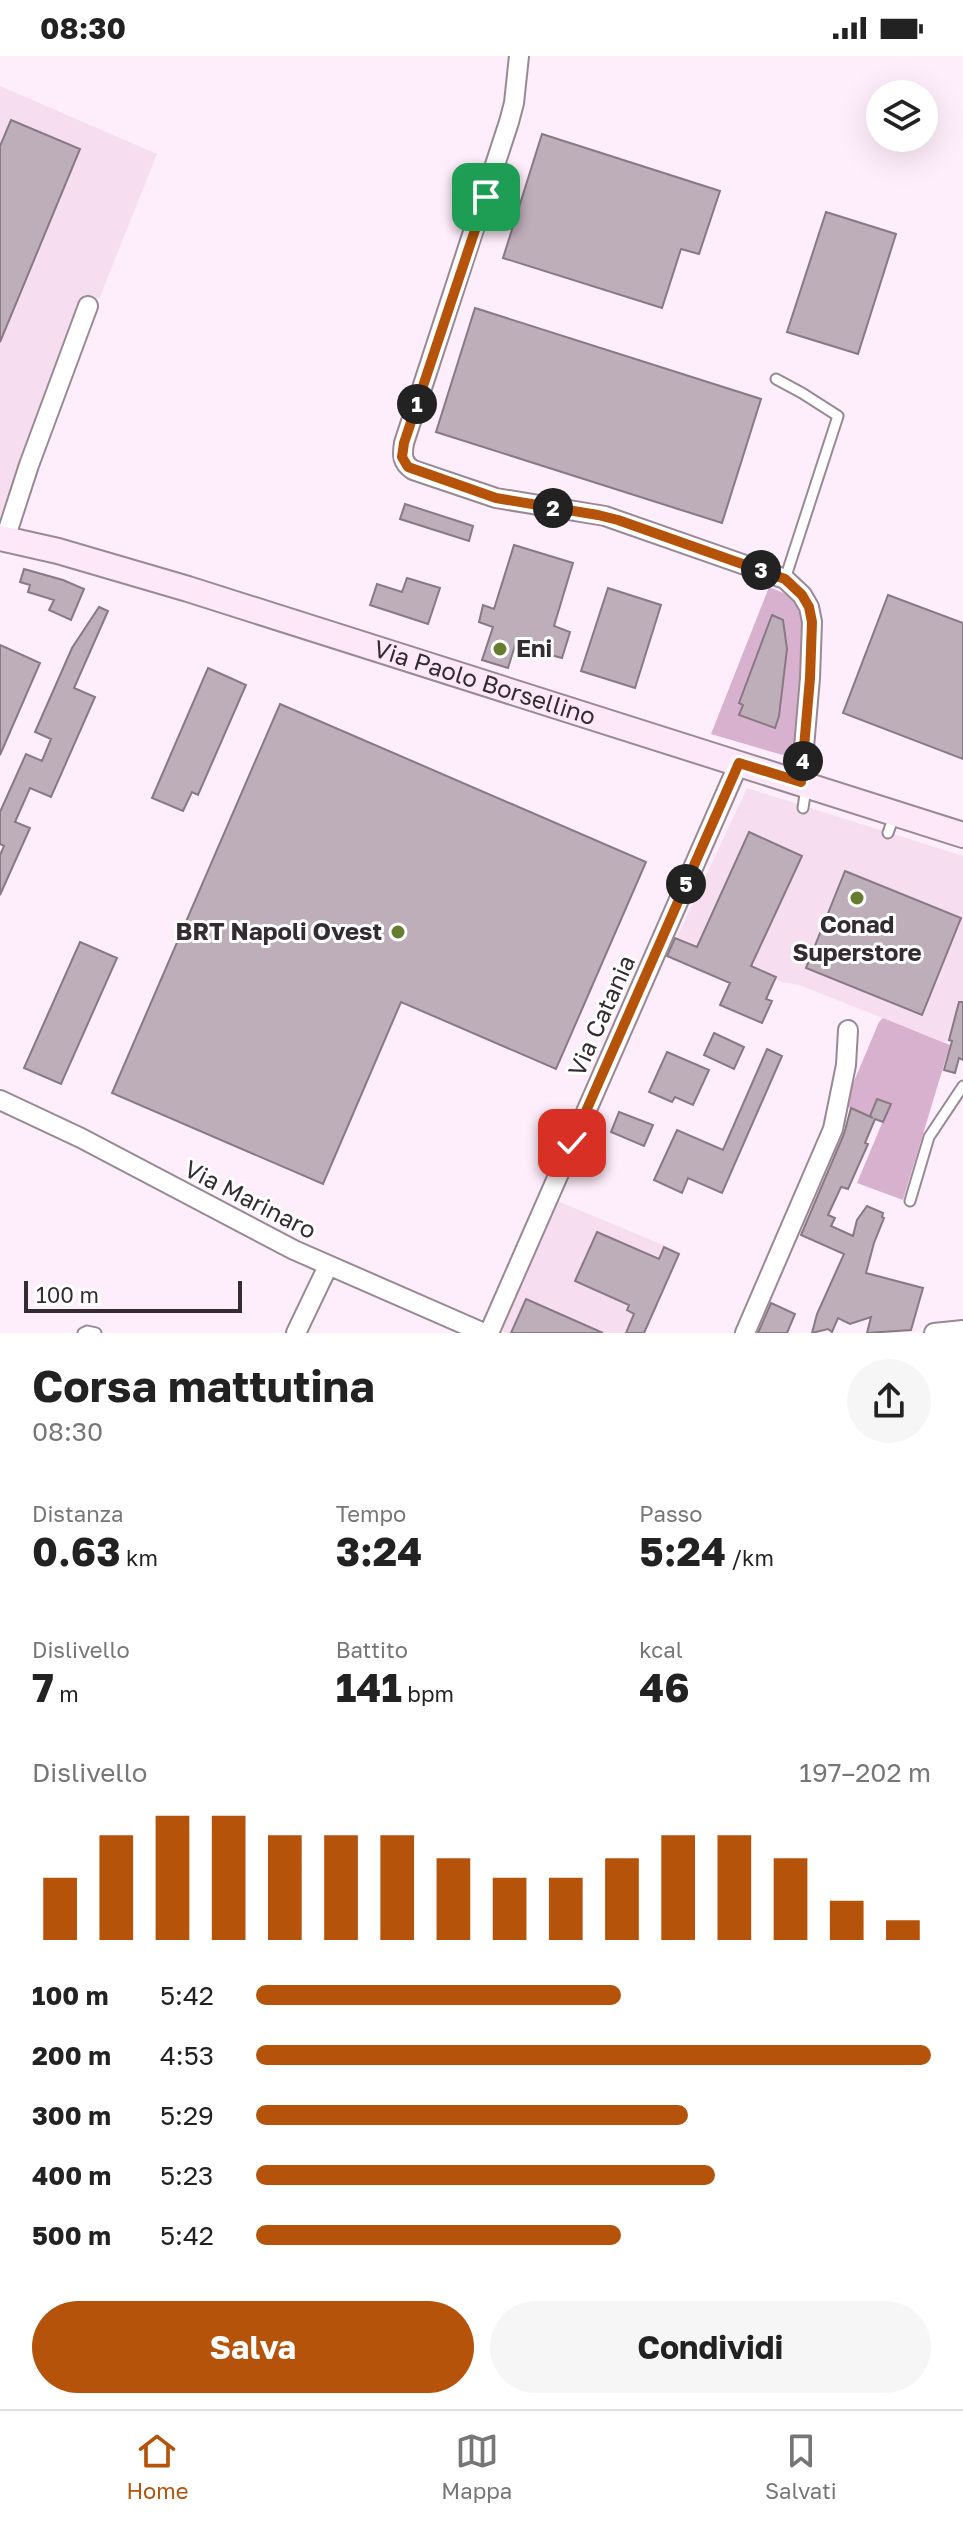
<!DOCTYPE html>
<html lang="it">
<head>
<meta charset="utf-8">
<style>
	:root { --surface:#fff; --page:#f6f6f6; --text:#222; --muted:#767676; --line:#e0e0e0; --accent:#b45309 }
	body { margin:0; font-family:"Golos Text",sans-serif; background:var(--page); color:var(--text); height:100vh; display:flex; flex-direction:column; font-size:30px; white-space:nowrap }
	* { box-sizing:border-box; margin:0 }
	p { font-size:26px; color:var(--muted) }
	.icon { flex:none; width:44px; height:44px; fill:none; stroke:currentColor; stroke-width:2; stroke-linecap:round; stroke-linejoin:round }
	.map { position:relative; height:1277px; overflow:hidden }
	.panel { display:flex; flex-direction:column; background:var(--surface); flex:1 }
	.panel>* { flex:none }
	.buttons { position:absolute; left:866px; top:24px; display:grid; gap:16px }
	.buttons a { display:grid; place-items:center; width:72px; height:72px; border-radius:50%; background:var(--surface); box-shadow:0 8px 32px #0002; font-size:40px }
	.scale { position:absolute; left:24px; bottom:20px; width:218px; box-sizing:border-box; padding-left:8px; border:4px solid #332c31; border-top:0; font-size:22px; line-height:28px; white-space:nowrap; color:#332c31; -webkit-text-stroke:6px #fff; paint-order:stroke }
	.pin { position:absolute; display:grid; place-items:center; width:68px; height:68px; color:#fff; margin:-34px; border-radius:16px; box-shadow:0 4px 12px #0006 }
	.km { position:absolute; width:40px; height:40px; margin:-20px; border-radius:50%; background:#222; color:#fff; font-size:22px; line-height:40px; text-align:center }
	.round { display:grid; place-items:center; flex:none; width:84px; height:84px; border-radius:42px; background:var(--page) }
	.headline { display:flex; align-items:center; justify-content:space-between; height:136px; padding:0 32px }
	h1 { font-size:44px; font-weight:700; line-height:60px }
	.metrics { display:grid; grid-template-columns:repeat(3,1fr); gap:12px; height:136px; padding:8px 32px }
	.metrics div { display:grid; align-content:center }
	.metrics b { font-size:40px; font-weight:700 }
	.metrics small { font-size:22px; font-weight:400 }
	.metrics p { font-size:22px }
	.chart { height:224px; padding:16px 32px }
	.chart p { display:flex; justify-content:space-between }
	.chart svg { width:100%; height:144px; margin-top:8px; stroke:var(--accent); stroke-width:6 }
	.button { display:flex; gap:16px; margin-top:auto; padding:16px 32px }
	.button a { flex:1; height:92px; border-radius:48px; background:var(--accent); color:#fff; font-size:32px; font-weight:700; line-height:92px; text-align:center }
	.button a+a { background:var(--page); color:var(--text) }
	ul { padding:0 32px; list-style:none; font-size:26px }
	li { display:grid; grid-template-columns:128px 96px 1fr; align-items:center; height:60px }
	li i { height:20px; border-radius:10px; background:var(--accent) }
	.status { display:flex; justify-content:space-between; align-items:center; height:56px; padding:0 40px; background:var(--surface); direction:ltr }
	.status svg { height:22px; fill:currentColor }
	.menu { display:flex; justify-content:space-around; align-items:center; height:112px; border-top:2px solid var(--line); background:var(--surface); font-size:22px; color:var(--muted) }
	.menu a { display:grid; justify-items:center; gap:4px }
	.menu .active { color:var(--accent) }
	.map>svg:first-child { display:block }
	.built { fill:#f6def0 }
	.green { fill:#d8b1cf }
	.building { fill:#beaeba; stroke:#887985; stroke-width:2 }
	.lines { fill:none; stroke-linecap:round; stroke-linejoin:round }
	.service-casing { stroke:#988995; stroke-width:13 }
	.minor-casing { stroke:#988995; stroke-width:22 }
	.secondary-casing { stroke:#988995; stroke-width:28 }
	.service { stroke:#fff; stroke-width:9 }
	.minor { stroke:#fff; stroke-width:18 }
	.secondary { stroke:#fce8f8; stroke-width:24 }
	.route-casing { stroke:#fff; stroke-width:16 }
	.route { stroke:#b45309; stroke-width:10 }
	.poi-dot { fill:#667d30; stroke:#fff; stroke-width:3 }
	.labels { text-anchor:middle; stroke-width:6; stroke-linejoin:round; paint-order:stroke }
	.poi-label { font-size:24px; font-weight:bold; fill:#332c31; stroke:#fff; text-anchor:start }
	.street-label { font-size:24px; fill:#332c31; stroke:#fff }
</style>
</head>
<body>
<div class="status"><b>08:30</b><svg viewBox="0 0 49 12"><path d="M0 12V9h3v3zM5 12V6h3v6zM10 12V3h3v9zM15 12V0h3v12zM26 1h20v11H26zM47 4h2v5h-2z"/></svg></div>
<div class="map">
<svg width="963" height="1277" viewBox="0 0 963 1277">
	<rect width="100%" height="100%" fill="#feedfa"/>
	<path class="built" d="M0 30 157 98 99 243 84 239 0 461Z
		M747 732 963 800V988L949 984 944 986 799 929 782 926 677 881Z
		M555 1144 680 1196 645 1277H504L501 1269Z"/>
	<path class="green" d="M769 531C776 534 786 537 791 543 818 570 798 666 793 702L711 678Z
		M883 962 950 989 903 1144 857 1127 890 1048 877 1043 870 1060 844 1049 879 966Z"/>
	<path class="building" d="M11 64 80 93 0 286V90Z
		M542 78 720 135 699 198 681 193 662 252 503 202Z
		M826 156 896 178 858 298 787 276Z
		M475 252 761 343 722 467 436 376Z
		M405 448 473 470 469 485 400 463Z
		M514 489 573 507 554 570 570 576 562 602 547 598 548 593 517 583 508 612 482 604 493 571 479 566 483 549 494 553Z
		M24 513 63 524 84 533 71 564 49 554 54 544 28 536 30 529 20 526Z
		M407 522 440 532 428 568 370 549 377 528 402 536Z
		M608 532 661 549 635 632 581 615Z
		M888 539 963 567V703L843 657Z
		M99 551 108 555 74 632 95 641 51 741 30 732 15 766 30 772 0 839V799L4 790 0 788V756L26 698 42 705 51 683 35 676 72 592Z
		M772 559 783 564 787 593 779 660 775 672 739 659 743 649 739 647Z
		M0 589 40 607 0 699Z
		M208 612 246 629 198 739 192 736 183 755 152 742Z
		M280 648 646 806 556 1013 401 946 323 1128 112 1037Z
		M749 776 802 800 751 910 776 921 766 943 772 945 762 967 720 949 730 927 667 900 675 882 697 891Z
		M845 815 961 862 922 959 806 912Z
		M80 886 117 902 61 1028 24 1012Z
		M959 946H963V1004L959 1002 955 1017 944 1014 952 985 949 984Z
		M714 977 744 991 734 1013 704 999Z
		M767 993 782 1000 722 1137 688 1122 682 1137 654 1124 677 1074 723 1094Z
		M667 996 709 1014 693 1049 675 1041 672 1046 649 1036Z
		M877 1043 891 1048 883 1066 875 1063 865 1087 868 1088 848 1133 841 1131 828 1159 835 1162 831 1170 853 1180 857 1164 867 1150 883 1157 882 1161 884 1162 874 1187 866 1217 923 1232 911 1274 867 1277 871 1261 850 1268 838 1262 832 1276 828 1273 812 1277 817 1258 844 1198 801 1179 844 1078 851 1052 873 1062 870 1060Z
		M619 1056 653 1069 644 1090 611 1076Z
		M597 1176 659 1203 664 1191 679 1198 644 1277H626L634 1258 627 1254 629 1249 575 1225Z
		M526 1243 603 1277H511Z
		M771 1247 795 1258 787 1277H758Z"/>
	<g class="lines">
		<g class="service-casing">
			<path id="service" d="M776 323 802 337 838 360 785 523
				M803 752 806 732
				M888 777 894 760
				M910 1145 929 1081 963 1030
				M83 1277 87 1275 96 1277"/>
		</g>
		<g class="minor-casing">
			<path id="minor" d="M519 0 514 47 509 66 404 387C402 399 402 407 413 414L496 442 605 460 785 523 802 539 809 551 812 566 810 622 801 726
				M5 483 29 409 88 250
				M0 1044 81 1082 294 1194 484 1277
				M296 1277 328 1210
				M489 1277 739 707
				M745 1277 833 1073 846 1009 848 974
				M934 1277 963 1274"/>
		</g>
		<g class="secondary-casing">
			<g id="secondary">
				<path id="s1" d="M0 482 58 495 188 533 963 779"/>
			</g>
		</g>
		<use href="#service" class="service"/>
		<use href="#minor" class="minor"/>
		<use href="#secondary" class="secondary"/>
	</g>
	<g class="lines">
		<g class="route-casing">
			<path id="route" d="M486 141 404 387 402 401 408 411 496 442 598 459 618 464 785 523 802 539 809 551 812 566 810 622 801 726 739 707 572 1087"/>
		</g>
		<use href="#route" class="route"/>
	</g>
	<g class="poi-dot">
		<circle cx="500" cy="593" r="8"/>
		<circle cx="857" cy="842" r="8"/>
		<circle cx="398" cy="876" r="8"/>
	</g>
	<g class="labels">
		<g class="poi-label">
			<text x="516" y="601">Eni</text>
			<text x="857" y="877" text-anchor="middle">Conad<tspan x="857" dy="28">Superstore</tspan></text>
			<text x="382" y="884" text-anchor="end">BRT Napoli Ovest</text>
		</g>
		<g class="street-label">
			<text dy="8" stroke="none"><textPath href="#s1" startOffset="506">Via Paolo Borsellino</textPath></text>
			<text transform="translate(602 960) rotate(-66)" y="8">Via Catania</text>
			<text transform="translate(250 1144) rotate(27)" y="8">Via Marinaro</text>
		</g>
	</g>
</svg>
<div class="buttons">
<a><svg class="icon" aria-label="layers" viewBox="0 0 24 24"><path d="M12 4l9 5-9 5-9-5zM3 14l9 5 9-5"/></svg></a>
</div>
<div class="scale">100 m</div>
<div class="pin" style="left:486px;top:141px;background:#1e9e55"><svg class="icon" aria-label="arrive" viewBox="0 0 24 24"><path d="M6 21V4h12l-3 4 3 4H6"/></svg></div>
<div class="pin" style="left:572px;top:1087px;background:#d93025"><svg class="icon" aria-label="check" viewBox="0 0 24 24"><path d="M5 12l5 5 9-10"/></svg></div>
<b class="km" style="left:417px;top:348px">1</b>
<b class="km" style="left:553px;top:452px">2</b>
<b class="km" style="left:761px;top:514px">3</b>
<b class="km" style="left:803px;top:705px">4</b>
<b class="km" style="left:686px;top:828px">5</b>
</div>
<section class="panel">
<div class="headline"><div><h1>Corsa mattutina</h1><p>08:30</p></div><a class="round"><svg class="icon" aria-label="share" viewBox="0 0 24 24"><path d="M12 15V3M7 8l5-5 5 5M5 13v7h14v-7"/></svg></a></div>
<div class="metrics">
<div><p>Distanza</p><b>0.63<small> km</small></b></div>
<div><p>Tempo</p><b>3:24</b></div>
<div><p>Passo</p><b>5:24<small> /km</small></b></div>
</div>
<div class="metrics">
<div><p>Dislivello</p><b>7<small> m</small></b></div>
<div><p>Battito</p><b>141<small> bpm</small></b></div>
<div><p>kcal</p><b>46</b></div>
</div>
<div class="chart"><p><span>Dislivello</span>197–202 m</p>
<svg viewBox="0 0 160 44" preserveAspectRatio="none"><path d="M5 44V25M15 44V12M25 44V6M35 44V6M45 44V12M55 44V12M65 44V12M75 44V19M85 44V25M95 44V25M105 44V19M115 44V12M125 44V12M135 44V19M145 44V32M155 44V38"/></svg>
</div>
<ul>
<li><b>100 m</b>5:42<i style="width:54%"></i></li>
<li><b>200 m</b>4:53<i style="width:100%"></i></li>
<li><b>300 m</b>5:29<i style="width:64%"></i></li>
<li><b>400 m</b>5:23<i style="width:68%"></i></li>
<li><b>500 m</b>5:42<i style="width:54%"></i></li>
</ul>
<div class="button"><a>Salva</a><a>Condividi</a></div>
</section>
<nav class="menu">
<a class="active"><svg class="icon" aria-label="home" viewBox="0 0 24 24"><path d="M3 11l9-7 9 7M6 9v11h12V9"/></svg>Home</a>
<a><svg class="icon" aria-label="map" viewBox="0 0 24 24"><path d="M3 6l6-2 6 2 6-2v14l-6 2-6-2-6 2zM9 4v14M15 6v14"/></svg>Mappa</a>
<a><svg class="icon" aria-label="saved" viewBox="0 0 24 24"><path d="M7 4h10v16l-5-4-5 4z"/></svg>Salvati</a>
</nav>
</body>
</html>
